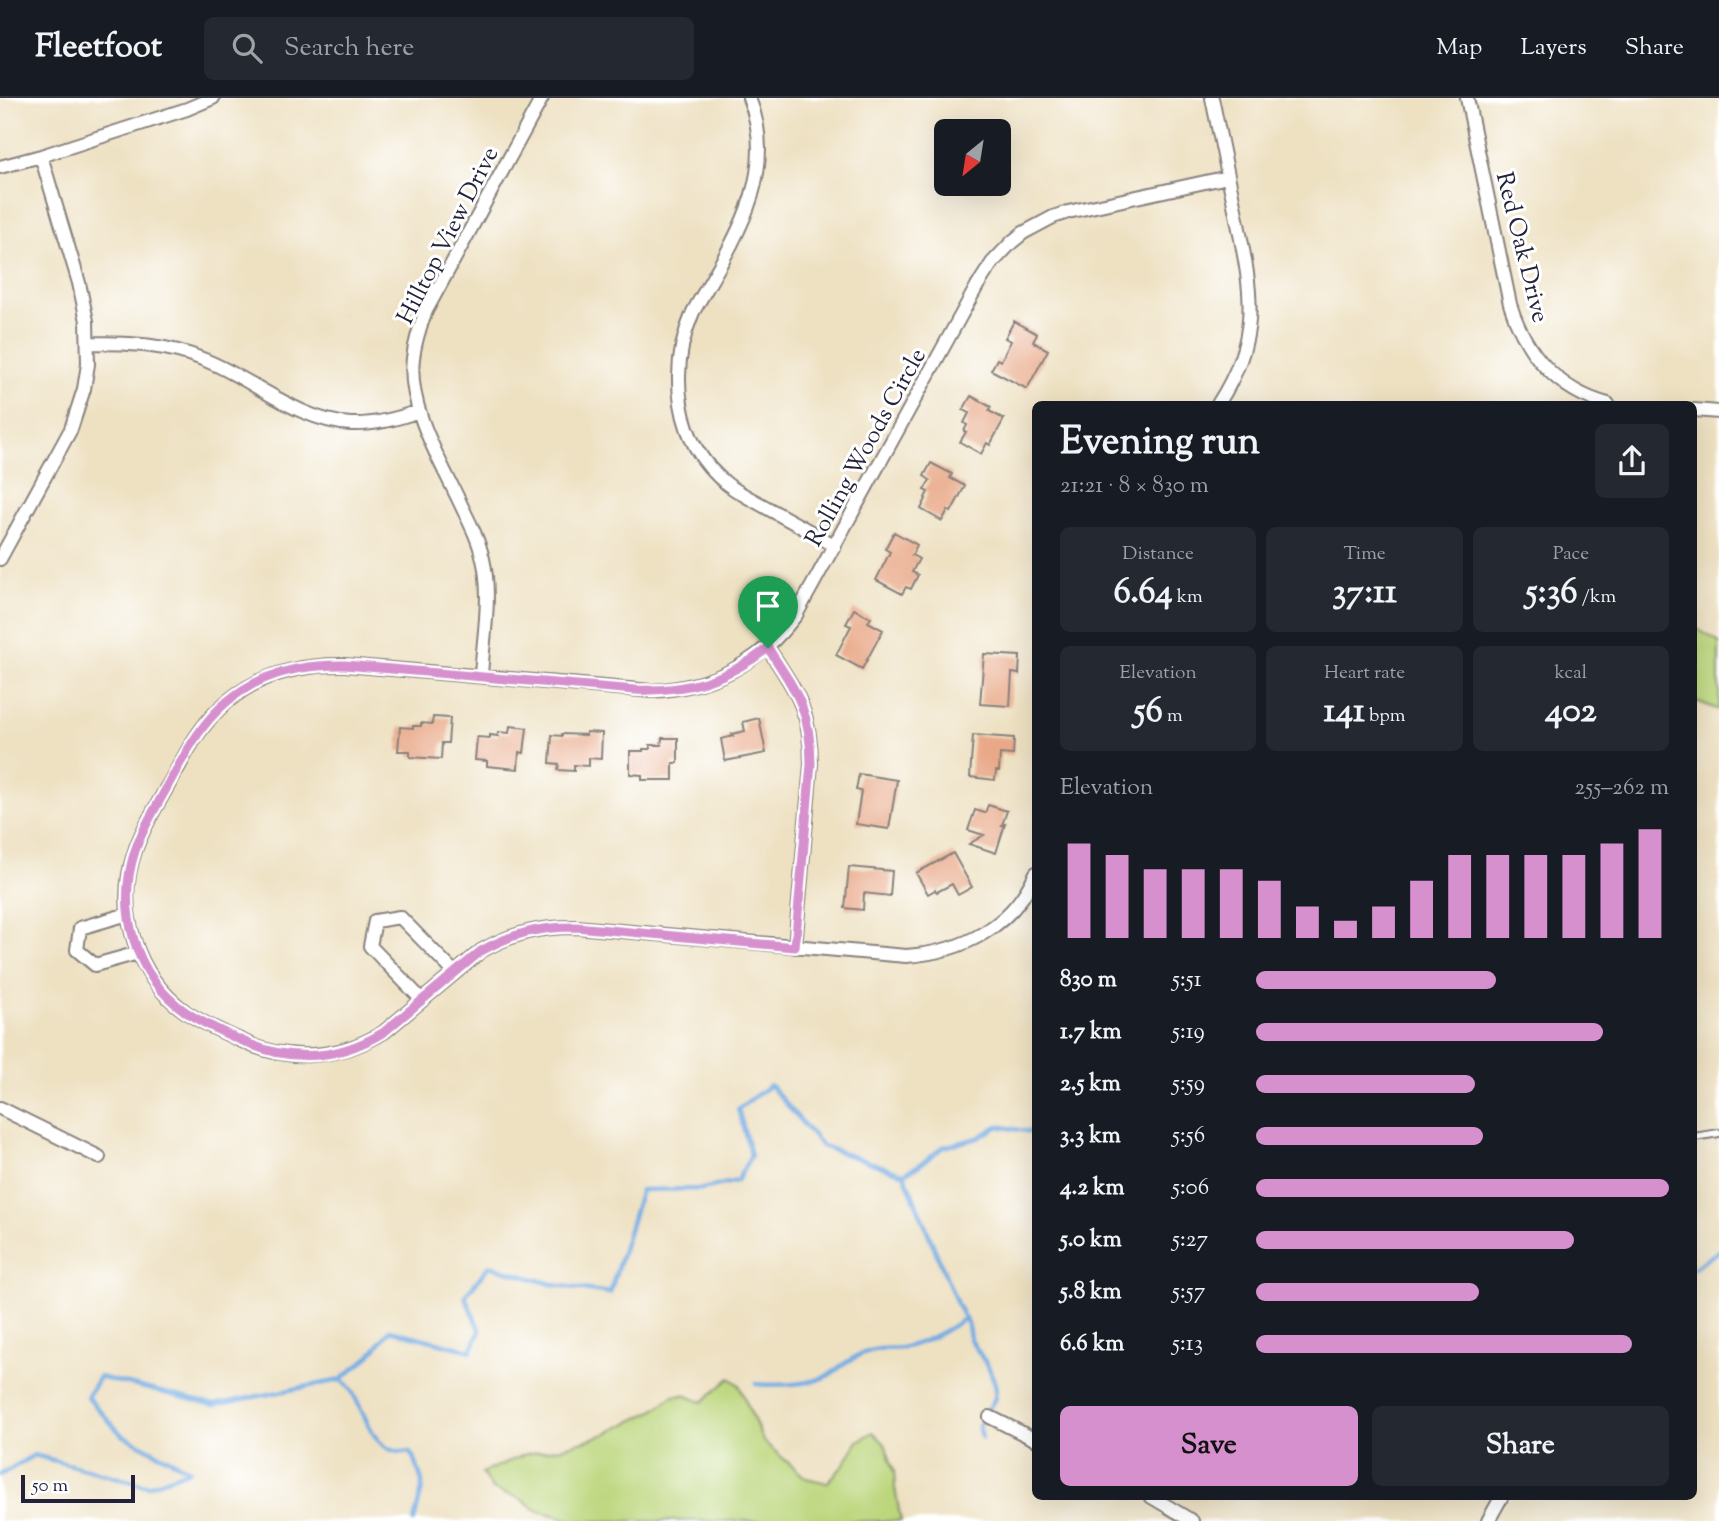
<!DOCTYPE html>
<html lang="en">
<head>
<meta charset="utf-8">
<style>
	:root { --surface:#171b24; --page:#242831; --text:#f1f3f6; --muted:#9ea1a6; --line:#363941; --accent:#d690ce }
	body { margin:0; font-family:"Sorts Mill Goudy",serif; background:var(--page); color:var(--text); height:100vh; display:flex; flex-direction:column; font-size:26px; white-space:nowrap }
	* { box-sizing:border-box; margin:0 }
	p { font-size:23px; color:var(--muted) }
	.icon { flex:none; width:38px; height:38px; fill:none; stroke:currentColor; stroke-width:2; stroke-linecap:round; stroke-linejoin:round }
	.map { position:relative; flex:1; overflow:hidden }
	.details { position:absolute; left:1032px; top:303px; width:665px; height:1099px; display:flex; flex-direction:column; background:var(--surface); border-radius:10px; box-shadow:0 7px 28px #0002 }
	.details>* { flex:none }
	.needle { width:46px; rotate:210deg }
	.controls { position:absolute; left:934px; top:21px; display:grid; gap:14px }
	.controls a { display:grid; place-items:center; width:77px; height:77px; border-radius:10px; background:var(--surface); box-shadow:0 7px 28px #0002; font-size:35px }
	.scale { position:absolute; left:21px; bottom:18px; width:114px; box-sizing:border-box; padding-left:7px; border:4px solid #22223b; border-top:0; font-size:19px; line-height:24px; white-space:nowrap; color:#22223b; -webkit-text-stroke:5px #fff; paint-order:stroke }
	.pin { position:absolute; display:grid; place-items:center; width:60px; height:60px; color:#fff; margin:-72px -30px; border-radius:50% 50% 50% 0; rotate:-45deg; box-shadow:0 0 7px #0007 }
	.pin .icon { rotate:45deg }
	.round { display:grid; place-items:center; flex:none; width:74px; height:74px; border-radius:10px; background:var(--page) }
	.overview { display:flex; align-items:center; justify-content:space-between; height:119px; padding:0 28px }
	h1 { font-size:38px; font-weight:800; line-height:52px }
	.stats { display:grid; grid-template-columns:repeat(3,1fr); gap:10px; height:119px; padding:7px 28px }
	.stats div { display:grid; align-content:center; border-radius:10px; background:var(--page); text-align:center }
	.stats b { font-size:35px; font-weight:800 }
	.stats small { font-size:19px; font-weight:400 }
	.stats p { font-size:19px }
	.chart { height:196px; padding:14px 28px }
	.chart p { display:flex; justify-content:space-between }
	.chart svg { width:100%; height:126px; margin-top:7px; stroke:var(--accent); stroke-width:6 }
	.cta { display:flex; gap:14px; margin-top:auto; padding:14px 28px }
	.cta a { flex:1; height:80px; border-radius:10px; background:var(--accent); color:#111; font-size:28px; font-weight:800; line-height:80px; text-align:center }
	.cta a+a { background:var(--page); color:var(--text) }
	ul { padding:0 28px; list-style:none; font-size:23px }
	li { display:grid; grid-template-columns:112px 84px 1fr; align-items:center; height:52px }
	li i { height:18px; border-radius:9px; background:var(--accent) }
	header { display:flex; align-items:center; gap:42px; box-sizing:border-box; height:98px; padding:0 35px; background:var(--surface); border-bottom:2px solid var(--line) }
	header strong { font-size:33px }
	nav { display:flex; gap:38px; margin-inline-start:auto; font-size:24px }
	.search { width:490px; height:63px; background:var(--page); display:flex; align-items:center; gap:18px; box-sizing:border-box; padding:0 24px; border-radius:10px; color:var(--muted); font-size:26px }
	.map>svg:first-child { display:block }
	.green { fill:#bcd67c; stroke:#6f7c5c; stroke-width:2 }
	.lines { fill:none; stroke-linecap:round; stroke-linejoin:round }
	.stream { stroke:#73ace3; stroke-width:4.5 }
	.building { fill:#e9a988 }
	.service-casing { stroke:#88827e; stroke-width:10 }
	.minor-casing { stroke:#88827e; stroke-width:16 }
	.service { stroke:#fff; stroke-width:6 }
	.minor { stroke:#fff; stroke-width:12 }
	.route-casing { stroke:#fff; stroke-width:14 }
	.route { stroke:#d690ce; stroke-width:9 }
	.labels { text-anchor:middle; stroke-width:6; stroke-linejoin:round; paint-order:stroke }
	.street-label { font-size:24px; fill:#22223b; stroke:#fff }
</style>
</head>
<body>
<header>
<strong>Fleetfoot</strong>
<div class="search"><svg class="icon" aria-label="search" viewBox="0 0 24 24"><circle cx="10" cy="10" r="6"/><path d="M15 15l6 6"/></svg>Search here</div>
<nav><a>Map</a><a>Layers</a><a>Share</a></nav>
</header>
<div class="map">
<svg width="1719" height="1423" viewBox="0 0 1719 1423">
	<rect width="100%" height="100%" fill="#fff"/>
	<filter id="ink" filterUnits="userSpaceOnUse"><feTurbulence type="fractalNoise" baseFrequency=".0143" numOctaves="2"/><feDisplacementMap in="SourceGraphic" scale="14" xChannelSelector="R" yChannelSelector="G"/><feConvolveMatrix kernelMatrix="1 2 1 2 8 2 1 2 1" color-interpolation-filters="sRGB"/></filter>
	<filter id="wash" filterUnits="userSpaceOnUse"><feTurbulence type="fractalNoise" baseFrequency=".00686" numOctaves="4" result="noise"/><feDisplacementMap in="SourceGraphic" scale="28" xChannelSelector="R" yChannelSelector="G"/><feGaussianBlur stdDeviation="1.57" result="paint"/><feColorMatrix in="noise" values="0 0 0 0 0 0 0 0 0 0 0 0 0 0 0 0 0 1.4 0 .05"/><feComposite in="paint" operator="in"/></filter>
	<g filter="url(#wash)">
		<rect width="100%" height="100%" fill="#eee1c2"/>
		<path class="green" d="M1694 529 1719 544V612L1694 602Z
			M730 1280 739 1287 763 1343 806 1380 827 1385 842 1369 858 1343 873 1334 885 1346 894 1373 895 1390 901 1423H576L538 1413 519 1400 492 1391 482 1375 526 1356 561 1350 603 1337 653 1313 673 1298 684 1297 702 1304Z"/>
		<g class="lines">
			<path class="stream" d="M904 1076 958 1208 968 1227 970 1241 989 1270 996 1288 995 1300 979 1328 982 1340
				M904 1076 921 1066 943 1049 978 1040 998 1028 1036 1035
				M1694 1170 1719 1153
				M340 1282C350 1286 352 1294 357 1303 370 1328 376 1357 409 1354L415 1361 422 1384V1391L414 1423
				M756 1286C778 1288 812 1287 831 1276 836 1273 839 1269 844 1266 853 1260 863 1254 874 1252 882 1250 892 1251 901 1250 925 1245 944 1234 965 1220
				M0 1377 34 1357 148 1388 190 1372 122 1337 87 1299 99 1279 214 1307 340 1282 370 1258 390 1232 471 1253 480 1233 465 1198 489 1168 555 1187 610 1195 641 1092 702 1091 737 1083 751 1057 738 1011 770 987 822 1048 904 1076"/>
		</g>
		<g id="blocks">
			<path class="building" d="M1014 223 1037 236 1033 244 1048 252 1027 291 991 272 997 261 1001 263 1011 243 1005 240Z
				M971 298 991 309 989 313 1004 321 990 347 987 345 981 356 960 344 966 334 964 333 967 327 964 325 969 315 963 312Z
				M931 365 952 376 950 380 965 388 951 414 948 412 942 423 921 411 926 401 925 400 928 394 924 392 930 382 924 378Z
				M894 434 917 447 912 457 919 461 912 474 918 477 911 491 906 489 902 496 876 482 890 454 885 451Z
				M854 511 871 520 868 524 883 532 862 571 836 557 851 528 846 526Z
				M984 556 1020 558 1019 576 1012 575 1010 608 980 606Z
				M433 619 450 620 448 645H442L441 661 410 659V653H398L400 629 413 630V628H421V625L432 626Z
				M759 620 766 655 725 663 721 641 733 638 732 636 745 633 743 624Z
				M510 628 527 630 524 655 519 654 518 671 487 668V663L475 662 477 639 490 640V637L498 638V634L509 635Z
				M586 634 602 635 601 661 589 660V668L574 667V673L558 672 559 666 550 665 552 637 562 638V636L586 637Z
				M973 637 1014 640 1013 657 1000 656 999 673H996L995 682 970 679Z
				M662 640H678V665H673V682H642V677L630 676V653H643V651H650V647H661Z
				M859 676 897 682 889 731 856 726 861 693 856 692Z
				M988 707 1007 713 1002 727 1005 726 996 755 969 746 984 737 968 732 975 712 985 715Z
				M953 755 972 789 958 797 952 786 937 794 935 792 928 796 916 775Z
				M849 769 892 773 890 798 864 795 863 812 845 810Z"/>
		</g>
	</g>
	<g filter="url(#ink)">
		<use href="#blocks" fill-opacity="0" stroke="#88827e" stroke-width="2"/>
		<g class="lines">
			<g class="service-casing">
				<path id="service" d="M1694 1039 1719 1035"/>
			</g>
			<g class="minor-casing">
				<path id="minor" d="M749 0C781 79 730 148 693 214 668 272 675 345 727 386 740 396 755 403 769 411 791 423 813 435 835 448
					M1212 0C1220 39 1228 77 1236 116 1251 191 1263 237 1218 306
					M1467 0 1510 206C1525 255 1558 293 1608 306
					M0 69 41 58 187 11 213 0
					M89 245C129 245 167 246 205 262 253 281 298 323 351 326 375 327 397 321 419 313
					M1694 312 1719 314
					M0 461 71 331 84 291 88 266 87 223 79 185 41 58
					M768 550C796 593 811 612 811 666L795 849
					M481 578C483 540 492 498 483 461 479 443 471 427 463 411 442 365 407 311 413 260 415 243 420 228 426 213L542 0
					M1036 775C1012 829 963 854 906 858L576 829C539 829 513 835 481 853L384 934C338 962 286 965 238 941 220 933 202 925 186 914 135 878 115 811 135 753 142 731 155 711 166 691 177 673 186 653 198 636 234 584 285 566 345 567L652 593C714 589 759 566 796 517L977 188 992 165 1012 144 1023 135 1053 119 1068 114 1228 79
					M128 816 80 830 77 852 95 867 138 855
					M422 902 370 848 375 823 400 819 455 875
					M0 1010 99 1059
					M990 1319 1036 1342
					M1150 1398 1192 1423
					M1488 1423 1502 1398"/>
			</g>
			<use href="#service" class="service"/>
			<use href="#minor" class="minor"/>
		</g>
	</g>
	<g class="lines" filter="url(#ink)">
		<g class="route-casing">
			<path id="route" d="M768 550C796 593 811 612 811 666L795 849 576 829C539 829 513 835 481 853L384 934C337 963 288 965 238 941 220 933 202 925 186 914 134 878 116 811 135 753 142 731 155 711 166 691 176 673 186 653 198 636 234 584 284 566 345 567L635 592C686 594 727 582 768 550Z"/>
		</g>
		<use href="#route" class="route"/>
	</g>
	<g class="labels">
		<g class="street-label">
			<text transform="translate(447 137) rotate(-63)" y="8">Hilltop View Drive</text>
			<text transform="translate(1523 149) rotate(76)" y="8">Red Oak Drive</text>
			<text transform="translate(865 349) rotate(-61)" y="8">Rolling Woods Circle</text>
		</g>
	</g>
</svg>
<div class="controls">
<a><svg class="needle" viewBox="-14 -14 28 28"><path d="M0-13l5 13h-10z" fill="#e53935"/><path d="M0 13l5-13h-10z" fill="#9ea1a6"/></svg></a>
</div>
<div class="scale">50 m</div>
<div class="pin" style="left:768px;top:550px;background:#1e9e55"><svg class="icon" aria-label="arrive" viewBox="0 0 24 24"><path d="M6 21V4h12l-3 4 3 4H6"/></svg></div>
<section class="details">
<div class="overview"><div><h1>Evening run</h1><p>21:21 · 8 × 830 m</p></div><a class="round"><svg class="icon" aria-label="share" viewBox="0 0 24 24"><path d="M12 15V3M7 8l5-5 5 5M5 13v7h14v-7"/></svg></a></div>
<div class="stats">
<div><p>Distance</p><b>6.64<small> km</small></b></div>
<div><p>Time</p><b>37:11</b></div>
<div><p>Pace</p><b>5:36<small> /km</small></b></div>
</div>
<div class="stats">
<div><p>Elevation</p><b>56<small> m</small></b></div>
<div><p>Heart rate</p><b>141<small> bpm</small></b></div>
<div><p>kcal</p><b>402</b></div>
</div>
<div class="chart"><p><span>Elevation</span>255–262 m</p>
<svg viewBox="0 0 160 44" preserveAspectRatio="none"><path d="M5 44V11M15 44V15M25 44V20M35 44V20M45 44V20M55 44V24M65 44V33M75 44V38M85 44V33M95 44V24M105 44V15M115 44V15M125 44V15M135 44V15M145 44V11M155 44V6"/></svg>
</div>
<ul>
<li><b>830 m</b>5:51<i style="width:58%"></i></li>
<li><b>1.7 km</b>5:19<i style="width:84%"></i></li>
<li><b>2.5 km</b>5:59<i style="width:53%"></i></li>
<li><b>3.3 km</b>5:56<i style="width:55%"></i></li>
<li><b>4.2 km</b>5:06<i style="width:100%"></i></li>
<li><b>5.0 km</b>5:27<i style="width:77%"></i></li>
<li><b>5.8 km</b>5:57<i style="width:54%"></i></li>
<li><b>6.6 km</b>5:13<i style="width:91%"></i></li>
</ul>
<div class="cta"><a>Save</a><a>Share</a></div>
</section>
</div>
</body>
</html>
